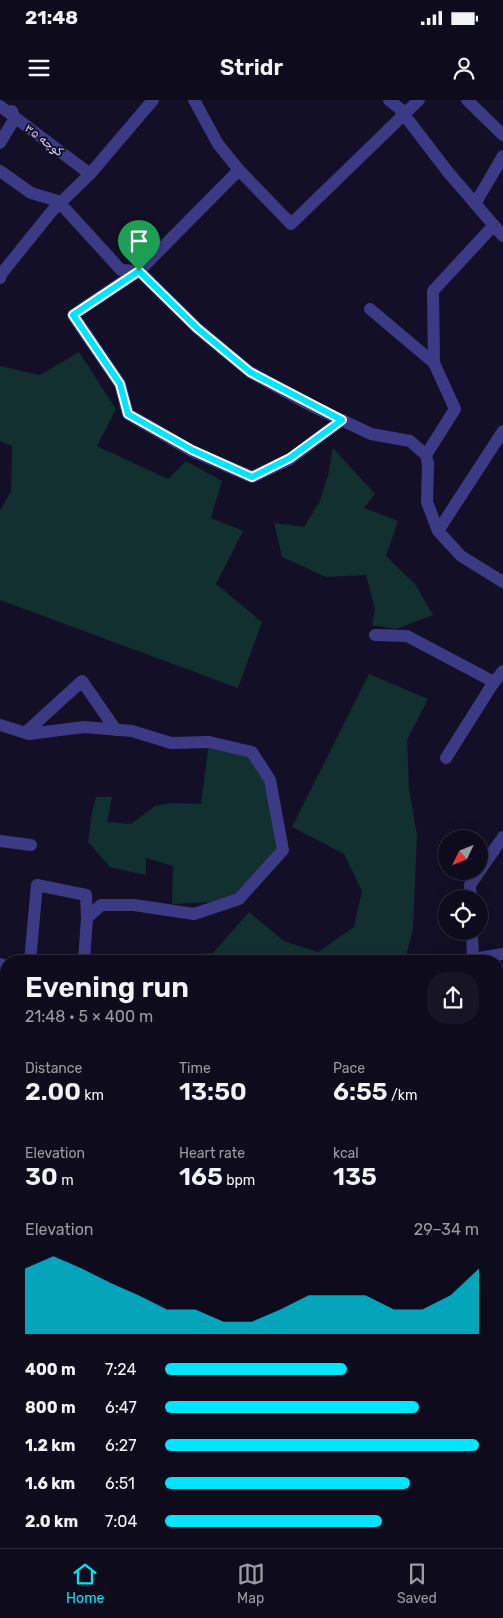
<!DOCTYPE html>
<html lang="en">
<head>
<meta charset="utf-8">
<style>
	:root { --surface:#0e0b1c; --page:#171425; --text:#f1f3f6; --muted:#9b9ba3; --line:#2e2b3b; --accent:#00e5ff }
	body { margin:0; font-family:Rubik,Vazirmatn,sans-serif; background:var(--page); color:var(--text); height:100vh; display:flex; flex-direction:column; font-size:19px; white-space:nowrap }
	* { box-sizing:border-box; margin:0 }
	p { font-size:16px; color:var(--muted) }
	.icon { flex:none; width:28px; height:28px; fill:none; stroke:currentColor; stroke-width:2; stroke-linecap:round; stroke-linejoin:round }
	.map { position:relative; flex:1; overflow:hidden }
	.side { position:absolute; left:0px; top:855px; width:504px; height:594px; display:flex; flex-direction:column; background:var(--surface); border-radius:20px 20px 0 0; box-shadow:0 5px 20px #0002,0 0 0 1px var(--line) }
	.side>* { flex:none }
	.needle { width:32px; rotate:227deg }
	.tools { position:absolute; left:438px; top:730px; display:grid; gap:10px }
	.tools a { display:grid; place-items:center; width:50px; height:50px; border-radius:50%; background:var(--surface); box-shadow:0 5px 20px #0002,0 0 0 1px var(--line); font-size:25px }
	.pin { position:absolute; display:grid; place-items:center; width:42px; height:42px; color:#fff; margin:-51px -21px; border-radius:50% 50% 50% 0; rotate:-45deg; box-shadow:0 0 5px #0007 }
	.pin .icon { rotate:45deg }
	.round { display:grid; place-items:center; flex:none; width:52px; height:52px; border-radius:20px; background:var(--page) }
	.summary { display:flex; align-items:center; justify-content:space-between; height:85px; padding:0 25px }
	h1 { font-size:28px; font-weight:600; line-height:38px }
	.stats { display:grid; grid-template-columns:repeat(3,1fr); gap:8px; height:85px; padding:5px 25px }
	.stats div { display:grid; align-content:center }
	.stats b { font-size:25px; font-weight:600 }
	.stats small { font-size:14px; font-weight:400 }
	.stats p { font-size:14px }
	.chart { height:140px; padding:10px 25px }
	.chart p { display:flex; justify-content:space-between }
	.chart svg { width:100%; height:90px; margin-top:5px; fill:var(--accent); opacity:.7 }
	ul { padding:0 25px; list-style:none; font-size:16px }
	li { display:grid; grid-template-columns:80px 60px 1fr; align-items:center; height:38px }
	li i { height:12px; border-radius:6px; background:var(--accent) }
	.status { display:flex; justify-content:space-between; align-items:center; height:35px; padding:0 25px; background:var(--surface); direction:ltr }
	.status svg { height:14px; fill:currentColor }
	header { display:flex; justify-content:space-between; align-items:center; height:65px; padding:0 25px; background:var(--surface); font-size:22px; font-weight:600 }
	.tab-bar { display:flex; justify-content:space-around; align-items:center; height:70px; border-top:1px solid var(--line); background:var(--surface); font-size:14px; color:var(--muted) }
	.tab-bar a { display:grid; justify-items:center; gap:2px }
	.tab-bar .on { color:var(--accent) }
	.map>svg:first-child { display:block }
	.green { fill:#12302f }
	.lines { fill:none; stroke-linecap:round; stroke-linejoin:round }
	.minor { stroke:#3d3a85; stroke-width:12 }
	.route-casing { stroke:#fff; stroke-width:10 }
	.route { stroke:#00e5ff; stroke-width:6 }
	.labels { text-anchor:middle; stroke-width:4; stroke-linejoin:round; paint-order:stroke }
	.street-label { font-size:12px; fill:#d9d4ff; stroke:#130f26 }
</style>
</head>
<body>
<div class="status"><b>21:48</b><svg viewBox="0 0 49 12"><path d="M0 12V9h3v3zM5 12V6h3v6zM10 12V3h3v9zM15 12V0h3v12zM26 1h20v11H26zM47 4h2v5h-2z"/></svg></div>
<header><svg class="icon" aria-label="menu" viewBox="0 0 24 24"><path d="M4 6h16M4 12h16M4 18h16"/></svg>Stridr<svg class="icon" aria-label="person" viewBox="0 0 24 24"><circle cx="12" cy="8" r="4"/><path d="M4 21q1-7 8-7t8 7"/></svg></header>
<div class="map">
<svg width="503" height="1448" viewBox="0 0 503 1448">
	<rect width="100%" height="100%" fill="#130f26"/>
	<path class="green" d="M79 252 116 309 97 346 168 379 186 361 222 381 211 418 243 431 216 484 262 522 238 588 0 500V411L11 391 12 346 0 341V266L40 275Z
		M333 348 375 394 364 408 398 421 386 456 415 484 433 515 396 529 372 525 375 509 366 475 326 477 282 457 274 423 304 427 320 401 328 375Z
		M369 574 428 599 407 640 409 689 417 735 413 829 405 861H161L188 855 213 853 249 812 284 841 318 852 354 827 362 791 344 754 292 727Z
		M209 642 252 652 270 680 283 750 232 801 172 804 173 766 146 758V775L110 767 88 742 92 712 96 697H112L107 722 131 724 155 706 170 703 201 704Z
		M498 1023 503 1025V1070L498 1075Z
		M0 1073 6 1074V1442L30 1443 28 1448H0Z"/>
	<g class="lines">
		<path class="minor" d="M194 0 218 44 239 70 291 124 419 0
			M389 0 399 8 448 72 503 136
			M467 0 503 35
			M0 6 90 74
			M0 43 15 18 12 11
			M239 70 139 171 197 228 250 272 308 304 371 334 410 341 426 355 428 364 427 402 438 431 461 456 503 482
			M0 71 31 93 58 101 121 170 139 171 73 215 120 284 128 314 192 351 252 377 290 359 342 320
			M475 104 503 56
			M0 178 2 173 52 111 90 74 153 0
			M370 209 434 263
			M426 355 455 309 434 263 433 191 494 125
			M438 431 503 331
			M375 535 407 536 494 582
			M0 625 29 634 84 627 132 631 171 643 209 642 252 652 270 680 283 750 239 799 194 814 134 805H101L87 818
			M25 633 82 581 116 630
			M446 658 492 585 503 571
			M0 741 31 745
			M471 799 470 785 503 737
			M472 831 473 861
			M473 859 503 854
			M30 861 37 785 86 795 87 818 84 861
			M0 864 6 866
			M0 947 6 948"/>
	</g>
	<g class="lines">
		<g class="route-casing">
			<path id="route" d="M139 171 197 228 250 272 342 320 290 358 252 377 192 350 128 314 120 284 73 215Z"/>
		</g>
		<use href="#route" class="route"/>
	</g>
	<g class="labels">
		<g class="street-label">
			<text transform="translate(44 40) rotate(37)" y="4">کوچه ۳۵</text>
		</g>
	</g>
</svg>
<div class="tools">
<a><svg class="needle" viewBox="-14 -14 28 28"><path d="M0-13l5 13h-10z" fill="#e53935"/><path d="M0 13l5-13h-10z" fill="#9b9ba3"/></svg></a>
<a><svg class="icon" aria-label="locate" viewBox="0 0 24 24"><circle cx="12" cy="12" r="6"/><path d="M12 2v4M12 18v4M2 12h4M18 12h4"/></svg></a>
</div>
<div class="pin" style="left:139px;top:171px;background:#1e9e55"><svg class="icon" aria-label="arrive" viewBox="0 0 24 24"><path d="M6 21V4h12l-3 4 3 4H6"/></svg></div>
<section class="side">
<div class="summary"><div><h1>Evening run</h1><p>21:48 · 5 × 400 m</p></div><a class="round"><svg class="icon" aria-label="share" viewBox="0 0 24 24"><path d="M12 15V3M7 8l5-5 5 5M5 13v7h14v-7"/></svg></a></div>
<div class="stats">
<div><p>Distance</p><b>2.00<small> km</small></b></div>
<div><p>Time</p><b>13:50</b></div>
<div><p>Pace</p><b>6:55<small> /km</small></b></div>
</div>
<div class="stats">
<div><p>Elevation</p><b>30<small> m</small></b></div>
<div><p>Heart rate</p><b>165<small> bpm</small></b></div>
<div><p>kcal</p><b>135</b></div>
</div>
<div class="chart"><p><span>Elevation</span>29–34 m</p>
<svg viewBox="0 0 160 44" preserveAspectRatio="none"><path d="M0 44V12L10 6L20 12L30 19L40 25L50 32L60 32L70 38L80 38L90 32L100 25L110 25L120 25L130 32L140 32L150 25L160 12V44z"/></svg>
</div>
<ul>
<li><b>400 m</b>7:24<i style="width:58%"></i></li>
<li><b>800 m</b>6:47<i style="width:81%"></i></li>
<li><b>1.2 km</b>6:27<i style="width:100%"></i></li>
<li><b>1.6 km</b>6:51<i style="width:78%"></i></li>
<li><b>2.0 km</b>7:04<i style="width:69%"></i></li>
</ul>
</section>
</div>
<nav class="tab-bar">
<a class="on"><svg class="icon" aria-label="home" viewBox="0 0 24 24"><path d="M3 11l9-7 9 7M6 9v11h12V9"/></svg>Home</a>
<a><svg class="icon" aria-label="map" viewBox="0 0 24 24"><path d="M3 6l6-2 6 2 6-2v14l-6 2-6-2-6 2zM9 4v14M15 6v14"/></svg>Map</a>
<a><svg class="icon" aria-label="saved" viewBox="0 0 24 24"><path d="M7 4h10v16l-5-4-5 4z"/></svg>Saved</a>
</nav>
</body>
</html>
